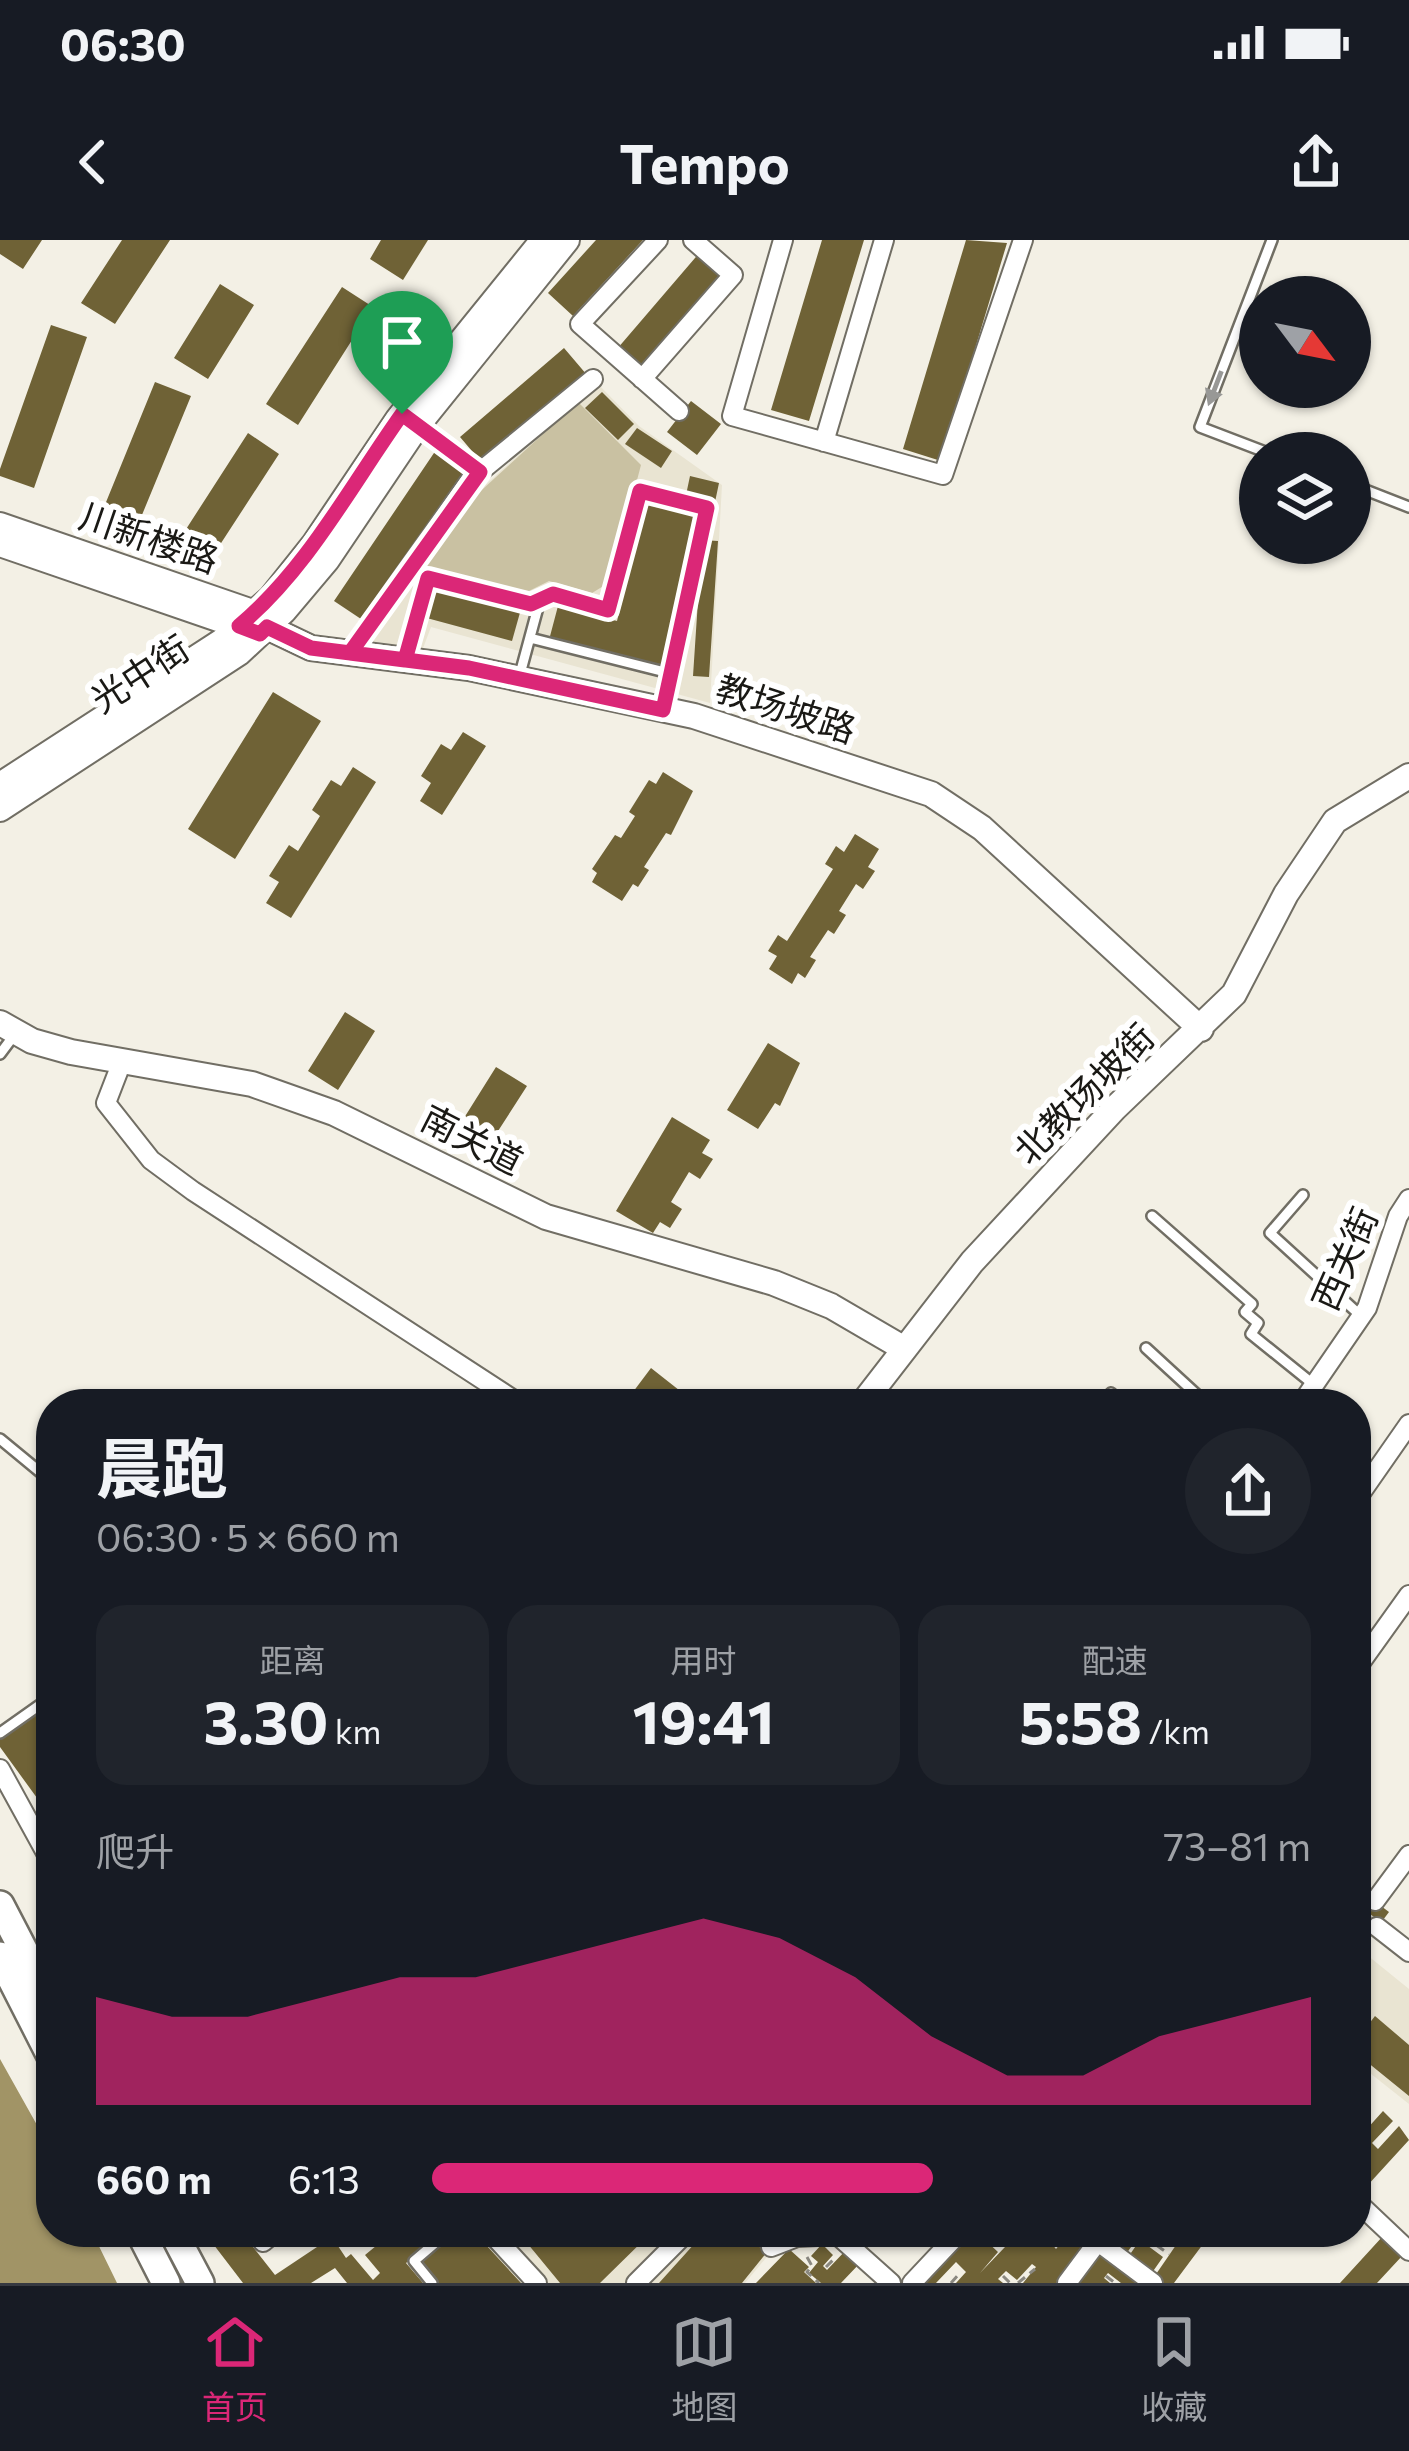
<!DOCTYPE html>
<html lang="zh">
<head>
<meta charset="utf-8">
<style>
	:root { --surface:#171b24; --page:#20242c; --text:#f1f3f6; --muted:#9ea1a6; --line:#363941; --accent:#db2777 }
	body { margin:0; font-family:Commissioner,"Noto Sans SC",sans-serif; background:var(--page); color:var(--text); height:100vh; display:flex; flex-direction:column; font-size:45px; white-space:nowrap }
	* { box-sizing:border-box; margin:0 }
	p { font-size:39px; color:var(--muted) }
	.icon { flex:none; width:66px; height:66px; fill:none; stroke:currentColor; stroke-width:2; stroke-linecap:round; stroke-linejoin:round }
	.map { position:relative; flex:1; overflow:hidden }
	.drawer { position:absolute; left:36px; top:1149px; width:1335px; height:858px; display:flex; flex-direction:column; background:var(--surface); border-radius:48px; box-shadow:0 3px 9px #0004 }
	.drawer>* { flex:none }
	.needle { width:78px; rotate:122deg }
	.buttons { position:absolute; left:1239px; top:36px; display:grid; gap:24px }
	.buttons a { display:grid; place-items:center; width:132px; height:132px; border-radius:50%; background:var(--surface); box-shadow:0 3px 9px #0004; font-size:60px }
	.pin { position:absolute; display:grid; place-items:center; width:102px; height:102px; color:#fff; margin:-123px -51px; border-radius:50% 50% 50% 0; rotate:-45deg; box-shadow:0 0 12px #0007 }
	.pin .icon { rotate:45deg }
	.round { display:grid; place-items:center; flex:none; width:126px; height:126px; border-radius:63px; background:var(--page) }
	.head { display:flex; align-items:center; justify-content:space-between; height:204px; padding:0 60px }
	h1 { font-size:66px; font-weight:700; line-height:90px }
	.stats { display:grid; grid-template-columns:repeat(3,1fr); gap:18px; height:204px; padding:12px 60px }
	.stats div { display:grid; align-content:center; border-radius:30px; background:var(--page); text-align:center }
	.stats b { font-size:60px; font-weight:700 }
	.stats small { font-size:33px; font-weight:400 }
	.stats p { font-size:33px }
	.chart { height:336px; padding:24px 60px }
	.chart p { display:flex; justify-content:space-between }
	.chart svg { width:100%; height:216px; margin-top:12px; fill:var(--accent); opacity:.7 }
	ul { padding:0 60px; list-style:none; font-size:39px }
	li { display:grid; grid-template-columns:192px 144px 1fr; align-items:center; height:90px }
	li i { height:30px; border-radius:15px; background:var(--accent) }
	.status { display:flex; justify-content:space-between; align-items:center; height:84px; padding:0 60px; background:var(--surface); direction:ltr }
	.status svg { height:33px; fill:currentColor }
	header { display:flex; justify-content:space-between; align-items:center; height:156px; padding:0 60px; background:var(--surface); font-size:54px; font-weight:700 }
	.menu { display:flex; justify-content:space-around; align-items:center; height:168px; border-top:3px solid var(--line); background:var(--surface); font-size:33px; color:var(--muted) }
	.menu a { display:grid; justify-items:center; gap:6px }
	.menu .active { color:var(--accent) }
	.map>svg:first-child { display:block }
	.built { fill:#e9e4d2 }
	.green { fill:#c9c1a2 }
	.water { fill:#a19466 }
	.building { fill:#6f6236 }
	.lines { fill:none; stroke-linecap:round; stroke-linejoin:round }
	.street-tunnel { stroke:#d2d0c6; stroke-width:18; stroke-dasharray:18 9; stroke-linecap:butt }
	.lane-casing { stroke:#716e64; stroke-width:14 }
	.street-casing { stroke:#716e64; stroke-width:22 }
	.secondary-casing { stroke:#716e64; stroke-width:28 }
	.primary-casing { stroke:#716e64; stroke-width:32 }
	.path { stroke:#8a8880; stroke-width:3; stroke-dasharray:9 6; stroke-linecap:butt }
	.lane { stroke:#fff; stroke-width:9 }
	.street { stroke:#fff; stroke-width:18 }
	.secondary { stroke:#fff; stroke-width:24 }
	.primary { stroke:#fff; stroke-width:27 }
	.oneway { fill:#989896 }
	.route-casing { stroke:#fff; stroke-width:24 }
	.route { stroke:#db2777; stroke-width:15 }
	.labels { text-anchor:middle; stroke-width:12; stroke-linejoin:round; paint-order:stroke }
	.street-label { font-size:36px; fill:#1a1915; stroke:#fff }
</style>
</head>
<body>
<div class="status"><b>06:30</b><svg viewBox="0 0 49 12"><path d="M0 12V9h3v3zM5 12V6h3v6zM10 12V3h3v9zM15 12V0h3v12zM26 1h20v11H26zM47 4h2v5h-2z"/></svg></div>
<header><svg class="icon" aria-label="back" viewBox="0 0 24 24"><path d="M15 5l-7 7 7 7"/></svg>Tempo<svg class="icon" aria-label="share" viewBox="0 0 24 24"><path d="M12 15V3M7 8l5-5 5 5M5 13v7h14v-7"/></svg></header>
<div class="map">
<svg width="1409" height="2043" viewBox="0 0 1409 2043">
	<rect width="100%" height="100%" fill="#f3f0e5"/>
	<path class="built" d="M597 143 639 186 722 245 710 463 431 387 422 411 370 403 470 259Z
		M1356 1706 1409 1749V1864L1356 1822Z
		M453 1992H771L762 2005 771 2012 745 2043H447L424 2022Z"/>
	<path class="green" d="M578 162 641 225 610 342 592 353 549 341 527 352 426 326 472 259Z"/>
	<path class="water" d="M0 1819 51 1910V1992H92L117 2043H0Z"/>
	<path class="building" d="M0 0H42L23 29 0 14Z
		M122 0H170L115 84 81 63Z
		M381 0H428L403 40 370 19Z
		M596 0H643L573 76 548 53Z
		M822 0H864L809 181 771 170Z
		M966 0 1007 3 941 221 903 209Z
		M701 11 728 34 643 132 617 109Z
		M220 44 254 65 208 139 174 118Z
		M342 47 373 67 298 185 266 164Z
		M51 85 87 97 34 248 0 236V229Z
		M564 108 587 135 483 224 460 197Z
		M155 142 191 156 137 287 102 272Z
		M602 152 634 184 618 200 585 168Z
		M691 161 721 184 697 215 667 192Z
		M637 188 672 211 661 228 625 204Z
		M248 193 279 214 212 317 181 297Z
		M436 210 466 230 364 381 334 361Z
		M690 236 719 243 715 262 686 255Z
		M648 258 702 271 663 428 549 400 558 366 617 381Z
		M702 300 718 301 709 437 693 436Z
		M432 345 521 369 512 401 423 377Z
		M273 452 321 481 235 619 188 589Z
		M463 492 486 506 442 575 420 561 431 543 421 536 441 504 451 510Z
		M353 527 376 542 291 678 266 663 279 642 269 636 289 605 298 611 320 576 312 570 331 540 341 546Z
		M663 532 693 551 671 595 666 593 644 627 649 630 638 647 633 644 622 661 592 642 597 633 592 629 615 595 621 598 635 576 629 572 649 540 656 544Z
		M855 594 879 609 868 627 875 631 863 649 856 644 839 671 846 675 834 694 828 690 810 717 816 720 805 738 798 733 792 744 769 729 777 716 768 711 778 695 787 701 833 629 825 624 836 606 844 612Z
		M345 772 375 791 338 850 308 831Z
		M768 803 800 823 780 866 775 863 758 889 727 870Z
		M496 827 527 846 489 905 459 886Z
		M672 877 710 900 702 913 713 919 700 939 689 932 671 962 682 969 670 988 660 982 653 993 616 971Z
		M651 1128 684 1154 677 1164H624Z
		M51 1464V1514L38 1523 51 1534V1564L45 1569 0 1507V1499Z
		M1365 1654 1389 1672 1368 1700 1356 1692V1665Z
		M1375 1776 1409 1805V1856L1356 1813V1782L1365 1789Z
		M1383 1871 1393 1881 1372 1903 1378 1909 1399 1886 1409 1900 1356 1958V1936L1371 1920 1362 1912 1356 1918V1901Z
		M204 1992H253L246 1998 275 2035 332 1997 346 2018 351 2014 373 2040 380 2033 365 2015 393 1992H443L406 2023 423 2043H347L335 2028 311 2043H243Z
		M454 1992H474L521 2043H435L420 2022Z
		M518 1992H652L600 2043H560Z
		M705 1992H768L758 2006 767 2012 742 2043H659Z
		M963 1992H989L983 1998 998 2012 980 2033 1005 2007 989 1992H1042L1056 2009 1070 1992H1099L1057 2043H1023L1036 2027 1032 2024 1017 2040 1006 2031 998 2039 1003 2043H956L966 2032 956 2022 936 2043H915Z
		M1117 1992H1142L1126 2014 1106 2005Z
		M1185 1992H1212L1174 2043H1157L1152 2040Z
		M1383 1996 1403 2015 1377 2043H1340Z
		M1140 2000 1163 2017 1149 2037 1126 2020Z
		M822 2004 833 2015 823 2026 827 2030 847 2009 861 2022 841 2043H821L809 2033 818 2022 811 2016Z
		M1099 2006 1149 2043H1121L1108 2033 1104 2038 1110 2043H1072Z
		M789 2009 809 2027 804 2032 816 2043H756Z"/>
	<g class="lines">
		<path class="street-tunnel" d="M1356 1686 1375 1661"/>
		<g class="lane-casing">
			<path id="lane" d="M1268 213 1200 187 1272 0
				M1350 244 1409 267
				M530 398 669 433
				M405 418 427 337 531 364 553 354 608 370 640 251 707 268 664 464
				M520 434 540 360
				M0 814 15 794
				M1303 955 1270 993 1361 1076
				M1152 976 1252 1064 1245 1072 1258 1083 1251 1094 1313 1144
				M1146 1108 1207 1164
				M1111 1153 1124 1164
				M0 1199 51 1241
				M0 1493 51 1457
				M432 2043 414 2021 448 1992"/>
		</g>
		<g class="street-casing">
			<path id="street" d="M658 0 580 84 679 171
				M783 0 732 176 943 235 1023 0
				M642 139 733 35 693 0
				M412 181 480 232
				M824 202 884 0
				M350 413 471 239 593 139
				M123 819 106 863 151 920 193 951 520 1164
				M1301 1164 1367 1068 1398 976 1409 959
				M1356 1260 1409 1184
				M1356 1429 1409 1355
				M48 1526 51 1524
				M0 1529 51 1622
				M1375 1661 1409 1615
				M1377 1687 1409 1712
				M29 1720 51 1707
				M1356 1961 1409 2011
				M490 1992 537 2043
				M834 1992 891 2043
				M1097 2001 1153 2043
				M263 2002 275 1992
				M771 2007 797 1997 838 1995
				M636 2043 687 1992
				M912 2043 960 1992
				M1067 2043 1102 1996"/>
		</g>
		<g class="secondary-casing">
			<path id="secondary" d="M0 285 267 377
				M0 304 247 389
				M267 387 311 408 469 428 694 476 931 554 982 588 1201 789
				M0 545 222 401 271 358 314 304 398 179 543 0
				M0 569 239 413 284 371 327 320 418 185 567 0
				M0 783 32 801 71 812 252 844 334 873 546 977 774 1043 831 1066 903 1108
				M862 1164 972 1022 1114 869 1234 754 1286 654 1335 581 1409 536"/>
		</g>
		<g class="primary-casing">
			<path id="primary" d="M0 1665 51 1763
				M0 1716 51 1816
				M140 1992 166 2043
				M173 1992 200 2043"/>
		</g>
		<path class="path" d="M1356 1928 1365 1917
			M1045 1992 1059 2004 1069 1993
			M1135 2005 1142 1995 1169 2014
			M807 2017 812 2026 807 2032 819 2043
			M826 2027 834 2019
			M1003 2036 1010 2043
			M1106 2036 1115 2043
			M951 2043 960 2033
			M1018 2043 1035 2029"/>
		<use href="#lane" class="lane"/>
		<use href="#street" class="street"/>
		<use href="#secondary" class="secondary"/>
		<use href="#primary" class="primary"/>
	</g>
	<defs><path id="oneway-solid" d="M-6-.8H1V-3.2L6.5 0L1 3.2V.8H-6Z" transform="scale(3)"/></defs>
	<use class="oneway" href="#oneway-solid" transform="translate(1215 148) rotate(111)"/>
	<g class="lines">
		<g class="route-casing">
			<path id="route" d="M402 174C350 247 308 328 239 386L260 394 267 387 311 408 469 428 663 470 707 268 640 251 608 370 553 354 531 364 428 338 405 420 350 413 480 232 402 174"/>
		</g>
		<use href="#route" class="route"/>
	</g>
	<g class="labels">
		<g class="street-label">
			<text transform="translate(149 298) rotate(19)" y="13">川新楼路</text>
			<text transform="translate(140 434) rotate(-33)" y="13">光中街</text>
			<text transform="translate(786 469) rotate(18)" y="13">教场坡路</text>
			<text transform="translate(1084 854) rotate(-45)" y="13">北教场坡街</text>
			<text transform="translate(472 900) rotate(27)" y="13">南关道</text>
			<text transform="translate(1345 1019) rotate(-66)" y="13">西关街</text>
		</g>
	</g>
</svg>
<div class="buttons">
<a><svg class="needle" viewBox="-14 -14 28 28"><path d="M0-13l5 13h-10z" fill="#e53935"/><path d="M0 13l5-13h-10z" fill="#9ea1a6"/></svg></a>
<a><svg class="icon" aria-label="layers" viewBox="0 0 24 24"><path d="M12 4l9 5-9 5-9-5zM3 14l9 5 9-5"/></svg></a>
</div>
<div class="pin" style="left:402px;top:174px;background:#1e9e55"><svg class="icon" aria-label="arrive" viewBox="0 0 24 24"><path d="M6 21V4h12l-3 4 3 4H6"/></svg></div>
<section class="drawer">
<div class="head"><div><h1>晨跑</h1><p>06:30 · 5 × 660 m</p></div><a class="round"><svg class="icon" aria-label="share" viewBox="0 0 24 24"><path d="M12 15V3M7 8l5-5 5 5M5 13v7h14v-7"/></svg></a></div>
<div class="stats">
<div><p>距离</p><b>3.30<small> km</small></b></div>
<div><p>用时</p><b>19:41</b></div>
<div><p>配速</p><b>5:58<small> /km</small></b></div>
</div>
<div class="chart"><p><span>爬升</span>73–81 m</p>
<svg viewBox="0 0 160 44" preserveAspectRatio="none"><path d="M0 44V22L10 26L20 26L30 22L40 18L50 18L60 14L70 10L80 6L90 10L100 18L110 30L120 38L130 38L140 30L150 26L160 22V44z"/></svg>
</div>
<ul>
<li><b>660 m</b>6:13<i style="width:57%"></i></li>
</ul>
</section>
</div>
<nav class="menu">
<a class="active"><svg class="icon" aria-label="home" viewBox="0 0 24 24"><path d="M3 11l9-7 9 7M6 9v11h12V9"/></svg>首页</a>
<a><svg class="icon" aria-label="map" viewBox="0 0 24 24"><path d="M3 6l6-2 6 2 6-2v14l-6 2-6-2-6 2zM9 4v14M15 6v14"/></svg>地图</a>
<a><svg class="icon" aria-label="saved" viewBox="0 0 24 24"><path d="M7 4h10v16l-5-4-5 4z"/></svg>收藏</a>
</nav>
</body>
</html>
